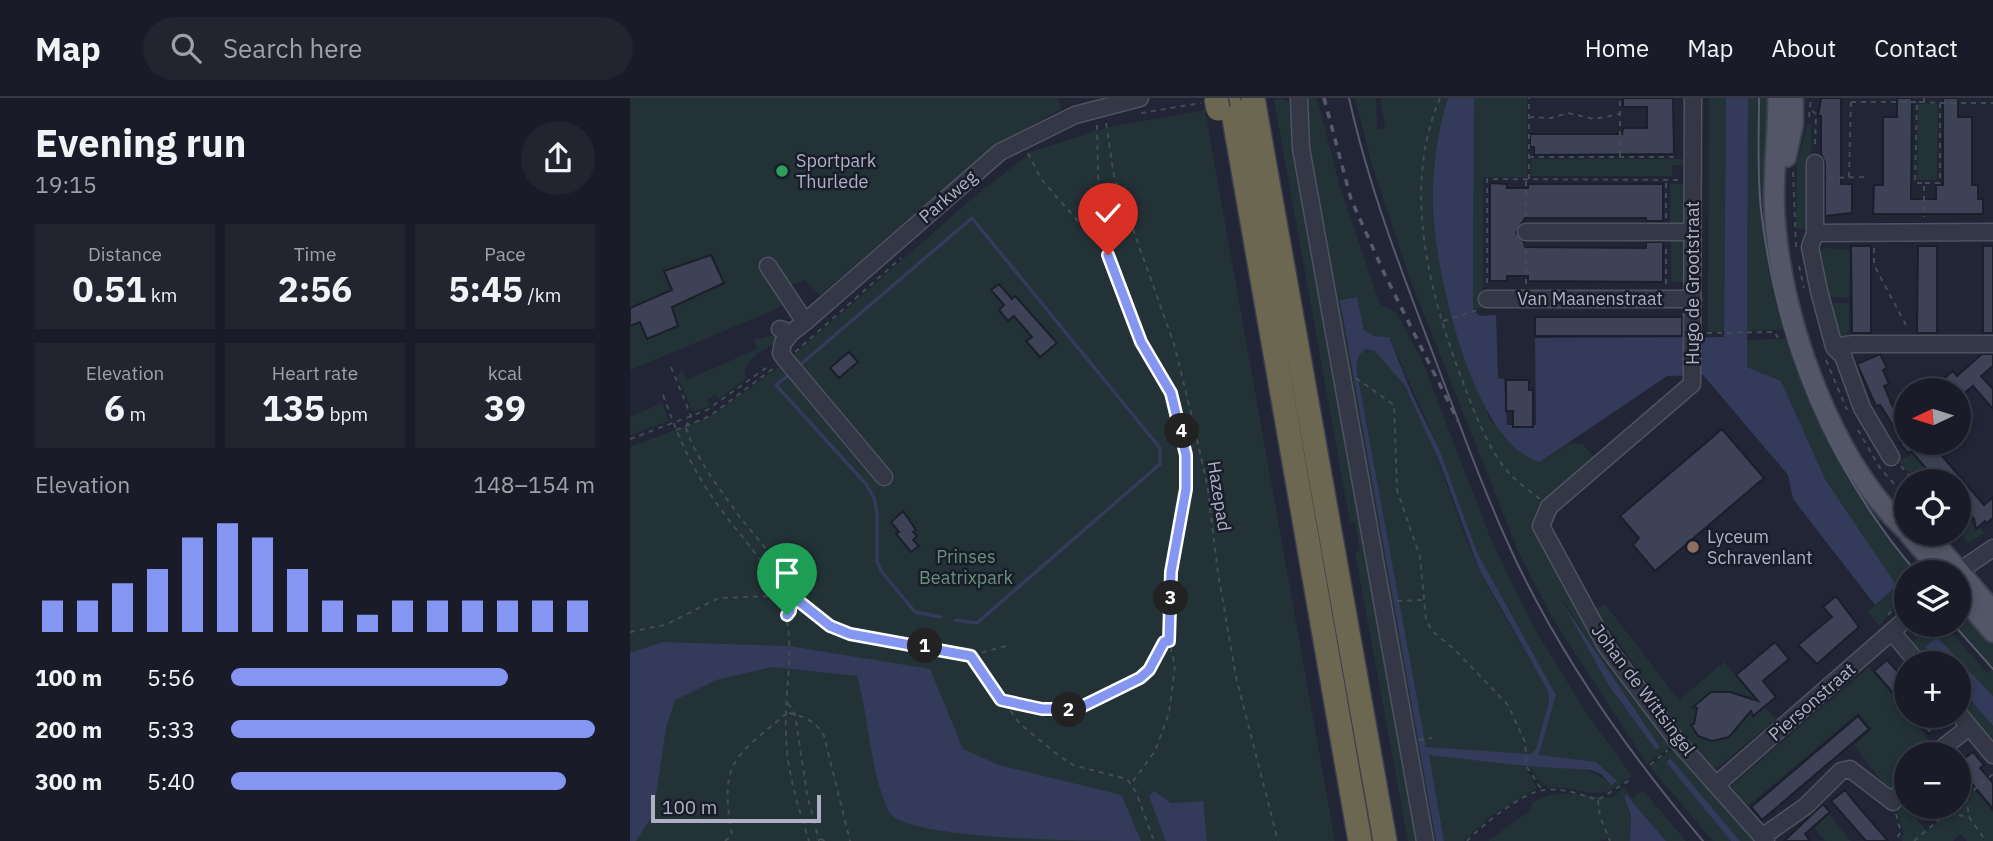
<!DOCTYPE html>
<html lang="en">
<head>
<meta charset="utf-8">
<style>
	:root { --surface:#191c28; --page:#222530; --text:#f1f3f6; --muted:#9fa1a8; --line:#373a45; --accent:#8496f2 }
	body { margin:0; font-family:"IBM Plex Sans",sans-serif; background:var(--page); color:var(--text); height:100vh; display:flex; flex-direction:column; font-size:26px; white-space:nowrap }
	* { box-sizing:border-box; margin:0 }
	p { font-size:23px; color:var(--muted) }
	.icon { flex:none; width:38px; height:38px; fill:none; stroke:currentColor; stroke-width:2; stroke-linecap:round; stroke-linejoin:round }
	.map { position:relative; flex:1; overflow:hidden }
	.side { display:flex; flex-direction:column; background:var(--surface); width:630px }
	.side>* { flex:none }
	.needle { width:46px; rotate:266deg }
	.fabs { position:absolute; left:1264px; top:280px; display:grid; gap:14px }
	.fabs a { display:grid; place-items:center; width:77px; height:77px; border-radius:50%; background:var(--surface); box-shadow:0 4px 10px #0003,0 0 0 2px var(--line); font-size:35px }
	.scale { position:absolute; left:21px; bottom:18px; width:170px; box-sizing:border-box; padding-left:7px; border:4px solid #aeb1c3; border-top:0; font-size:19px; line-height:24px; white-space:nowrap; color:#aeb1c3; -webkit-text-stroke:5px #191d2a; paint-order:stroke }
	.pin { position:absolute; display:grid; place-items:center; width:60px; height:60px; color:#fff; margin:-72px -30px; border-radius:50% 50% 50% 0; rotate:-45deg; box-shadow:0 0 7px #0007 }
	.pin .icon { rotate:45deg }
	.km { position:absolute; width:35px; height:35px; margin:-18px; border-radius:50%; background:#222; color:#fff; font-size:19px; line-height:35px; text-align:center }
	.round { display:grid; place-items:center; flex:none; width:74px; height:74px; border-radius:37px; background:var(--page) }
	.summary { display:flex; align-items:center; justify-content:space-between; height:119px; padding:0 35px }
	h1 { font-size:38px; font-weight:700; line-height:52px }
	.figures { display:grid; grid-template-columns:repeat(3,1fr); gap:10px; height:119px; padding:7px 35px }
	.figures div { display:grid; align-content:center; border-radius:0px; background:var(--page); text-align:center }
	.figures b { font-size:35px; font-weight:700 }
	.figures small { font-size:19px; font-weight:400 }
	.figures p { font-size:19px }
	.chart { height:196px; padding:14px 35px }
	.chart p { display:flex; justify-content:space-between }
	.chart svg { width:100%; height:126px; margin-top:7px; stroke:var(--accent); stroke-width:6 }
	ul { padding:0 35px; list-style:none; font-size:23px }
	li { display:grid; grid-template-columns:112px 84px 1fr; align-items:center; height:52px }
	li i { height:18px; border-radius:9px; background:var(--accent) }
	header { display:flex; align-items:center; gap:42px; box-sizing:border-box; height:98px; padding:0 35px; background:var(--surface); border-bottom:2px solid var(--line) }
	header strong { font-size:33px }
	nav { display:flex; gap:38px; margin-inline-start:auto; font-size:24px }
	.search { width:490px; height:63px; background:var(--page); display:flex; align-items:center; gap:18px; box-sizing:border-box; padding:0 24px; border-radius:38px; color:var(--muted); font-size:26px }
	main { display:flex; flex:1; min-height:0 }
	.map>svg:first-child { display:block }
	.green { fill:#233237; fill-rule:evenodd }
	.water { fill:#333a5a; fill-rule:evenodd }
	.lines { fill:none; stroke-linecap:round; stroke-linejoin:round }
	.stream { stroke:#333a5a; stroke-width:3.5 }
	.building { fill:#3d4256; stroke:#1b1f2c; stroke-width:2 }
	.minor-casing { stroke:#4e5261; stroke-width:19 }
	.major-casing { stroke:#3d4150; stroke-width:23 }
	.highway-casing { stroke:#3b3f4d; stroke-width:26 }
	.path { stroke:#404d54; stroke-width:2; stroke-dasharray:5 5; stroke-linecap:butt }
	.minor { stroke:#343746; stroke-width:16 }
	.major { stroke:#525666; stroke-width:19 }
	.highway { stroke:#6c6751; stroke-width:23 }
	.tram { stroke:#565a6d; stroke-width:2 }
	.rail { stroke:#565a6d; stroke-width:3.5; stroke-dasharray:7 7; stroke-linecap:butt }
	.highway-bridge-casing { stroke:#3b3f4d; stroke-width:26; stroke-linecap:butt }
	.highway-bridge { stroke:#6c6751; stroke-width:23 }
	.route-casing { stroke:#fff; stroke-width:14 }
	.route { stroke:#8496f2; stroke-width:9 }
	.leisure-dot { fill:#2e9e5b; stroke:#191d2a; stroke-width:2.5 }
	.education-dot { fill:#8d6e63; stroke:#191d2a; stroke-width:2.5 }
	.labels { text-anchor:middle; stroke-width:5; stroke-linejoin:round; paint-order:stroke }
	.poi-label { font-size:18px; fill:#aeb1c3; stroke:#191d2a; text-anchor:start }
	.street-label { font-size:18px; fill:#aeb1c3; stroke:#191d2a }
	.park-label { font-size:18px; fill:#67927a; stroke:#191d2a }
</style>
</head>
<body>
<header>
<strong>Map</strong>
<div class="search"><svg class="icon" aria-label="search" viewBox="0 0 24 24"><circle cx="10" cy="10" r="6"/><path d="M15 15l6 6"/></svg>Search here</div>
<nav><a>Home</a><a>Map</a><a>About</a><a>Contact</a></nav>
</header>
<main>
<section class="side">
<div class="summary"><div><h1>Evening run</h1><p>19:15</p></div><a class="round"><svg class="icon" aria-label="share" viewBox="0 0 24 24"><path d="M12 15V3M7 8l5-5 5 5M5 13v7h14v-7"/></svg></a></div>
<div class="figures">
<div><p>Distance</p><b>0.51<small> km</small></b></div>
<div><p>Time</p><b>2:56</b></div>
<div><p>Pace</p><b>5:45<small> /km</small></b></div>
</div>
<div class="figures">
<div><p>Elevation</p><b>6<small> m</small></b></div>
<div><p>Heart rate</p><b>135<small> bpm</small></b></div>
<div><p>kcal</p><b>39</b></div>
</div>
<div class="chart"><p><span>Elevation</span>148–154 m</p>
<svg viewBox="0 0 160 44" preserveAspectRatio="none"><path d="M5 44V33M15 44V33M25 44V27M35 44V22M45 44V11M55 44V6M65 44V11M75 44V22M85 44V33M95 44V38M105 44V33M115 44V33M125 44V33M135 44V33M145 44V33M155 44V33"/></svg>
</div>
<ul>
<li><b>100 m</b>5:56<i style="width:76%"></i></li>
<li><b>200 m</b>5:33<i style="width:100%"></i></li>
<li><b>300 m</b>5:40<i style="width:92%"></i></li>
</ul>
</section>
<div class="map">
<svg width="1363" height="743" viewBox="0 0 1363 743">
	<rect width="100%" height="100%" fill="#212535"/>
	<path class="green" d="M0 0H428L431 11 362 49 190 197 174 182 158 189 154 205 147 211 0 272Z
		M672 0H687L710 89 750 206 766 214 791 260 862 444 906 533 957 616 1002 678C962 710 960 687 918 690L906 680 899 668C929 670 960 664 981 687L966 664 909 658 926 597 847 454 810 353 759 239 745 238 734 232 726 199 711 202 806 743H798L697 188Z
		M725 0H746L747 31 755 30 750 0H818L807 53 803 109 859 321 910 364 941 345 953 346 966 362 907 433 941 501 973 552 1044 646 1017 666 923 521 888 453 780 181 741 64ZM933 504 935 505 1025 651 979 588Z
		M844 0H897V79H853V209L843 212Z
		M1079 0H1096L1094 233 1078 234Z
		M1118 0H1145L1163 231 1117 233Z
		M652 1 660 4 793 743H778L725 454 730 453 725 424H720L644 2Z
		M1288 6H1308L1307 82H1287Z
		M575 12 705 743H0V349L81 318 153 266 352 92 403 53 479 29Z
		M1178 25 1181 27 1182 131H1166L1167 65Z
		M901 61H1054V67H1042V78H901Z
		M1040 86H1059V130H1040Z
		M1041 141H1060V184H1041Z
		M1195 150 1220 152 1219 200 1199 199 1190 153Z
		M1201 205H1219V240H1211Z
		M148 236 153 239C139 252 109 259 116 281L89 301 85 297 78 302 79 308 63 314 47 279 52 272 56 282 127 251 124 242Z
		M1166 240 1193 310 1293 456 1286 462 1252 421 1246 425 1283 472 1276 474V494L1249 528 1237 514 1262 493 1196 383 1151 283 1117 269V242Z
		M741 251C788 273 825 422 849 471 870 512 895 552 918 592L919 604 906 650 901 656 796 650 730 290 726 263 733 253Z
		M32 305 39 323 0 337V319Z
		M1283 356 1307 383H1286L1269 363Z
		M1328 408 1347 432 1350 430 1355 435 1339 445 1328 433Z
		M974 505 1049 602 1094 564 1146 621 1086 671 1076 663 1036 612 966 512Z
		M1342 514 1363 539V598L1307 540 1296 549 1309 565H1297L1286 553 1277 549 1301 527H1315L1357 575 1363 569 1326 527Z
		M1239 569 1276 613V618H1279L1301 645 1288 656H1276V666L1259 693 1224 647 1242 631 1228 615 1118 708 1101 688Z
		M1328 587 1363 628V643L1356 635H1351L1332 614Z
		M1046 648 1131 743H1110L1038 660 1036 664 1101 743H1083L1020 669Z
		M801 656 895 668 907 690 860 719 834 743H814L797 659Z
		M994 689 1002 700 1013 692 1056 743H1036L997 696 994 699 1001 717 1000 743H982L978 740 969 743H858L901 712 902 705C925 689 955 698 982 700Z
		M1345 692 1363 714V743H1337L1331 736 1323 743H1273L1270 740 1274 736 1267 710 1273 705 1297 733Z
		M1199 716 1221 743H1195L1184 730Z"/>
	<path class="water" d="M818 0H844L843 212 850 218 866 217 868 280 874 281 877 327H906L905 240 1094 239 1096 0H1118L1117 269 1151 283 1196 383 1267 488 1245 507 1163 401 1158 377 1073 277 1037 278 910 364C843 347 805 172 803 110 802 74 807 34 818 0Z
		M727 199 734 232 745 238 759 239 782 296 810 353 847 454 926 597 909 657 966 664 987 683 981 687 971 676 961 672 895 668 799 657 814 743H806L710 202ZM737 251 745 253 775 288 810 365 849 471 918 593 919 604 906 650 901 656 796 649 730 290C728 276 721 259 737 251Z
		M932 504 1030 649 1026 652 979 588Z
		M1307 539 1363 598V628L1328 587V565H1309L1295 549Z
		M33 544 159 548 300 571 333 651 369 667 488 696 492 698 511 743C471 743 275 743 259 714 239 672 240 623 227 578L143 569 86 582 45 602 36 630 23 717 6 743H0V555Z
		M1040 660 1110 743H1101L1095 736 1036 664Z
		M524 693 541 705 573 703 577 743H536L519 698Z
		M997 696 1002 703 1036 743H1000L1001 717 994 699Z"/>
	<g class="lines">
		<path class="stream" d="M171 266 342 120 530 350V366L347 525 325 522
			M160 276 146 287 236 386 244 400 247 415V463L251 473 285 514 311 519"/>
	</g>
	<path class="building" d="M993 0H1043L1044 56 904 57V49H900V36H992L993 30H1017V9H993Z
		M1191 0H1211V86H1222V115L1195 118V65L1191 56V18H1188Z
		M1267 0H1282L1281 101H1306V87H1313V0H1328V19H1342V87H1348V101H1353V116H1243L1244 87H1253V19H1267Z
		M860 85 877 86V90H898V86H1033V123H1016V120H895L886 135 894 144 895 149 1016 150V144H1033V184L898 183V178H877V183H860Z
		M1221 148H1241V235H1222Z
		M1288 148H1307V235H1287Z
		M1353 148H1363V235H1353Z
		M81 157 94 185 42 209 48 228 17 241 10 224 0 228V210L42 192 34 173Z
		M369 186 382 201 385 198 427 245 410 259 396 243 402 239 384 218 378 223 369 212 374 207 361 192Z
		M905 219H1052V238H905Z
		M219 254 228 264 209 280 200 270Z
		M1250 256 1257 270 1253 272 1259 286 1254 288 1263 309 1270 307 1276 314V345H1301L1354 407 1363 399V420L1357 425 1355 423 1346 431 1344 421 1328 406V383H1307L1281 353 1278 355 1269 345H1274L1250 307 1246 308 1227 266Z
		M1352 256H1363V268L1351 278 1363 291V311L1343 288 1328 300V292H1300L1323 273 1327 278Z
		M876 282H899V292H903V329H883V313H876Z
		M1092 331 1134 380 1025 473 1003 447 1009 440 990 418Z
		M273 413 286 432 283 434 287 438 283 442 289 448 281 454 266 436 269 434 261 424Z
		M1206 498 1229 529 1187 566 1168 547 1202 519 1193 509Z
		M1145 544 1159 561 1133 583 1146 599 1123 618 1121 613 1099 639 1082 643 1068 638 1061 627 1064 626 1067 610 1063 609 1081 594H1100L1128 603 1106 577Z
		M1257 562 1276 583V610L1244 573Z
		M1228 618 1239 631 1132 722 1121 709Z
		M1283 618H1305L1312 625 1299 636Z
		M1343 654 1354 667 1350 670 1363 685V711L1338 681 1328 689V665Z
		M1215 692 1222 701 1258 743H1236L1201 703Z
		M1193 706 1200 714 1175 736 1180 743H1154Z"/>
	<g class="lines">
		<g class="minor-casing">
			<path id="minor" d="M669 0 671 50 795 743
				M1063 0 1062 286 919 409 911 428 976 548 1048 644 1136 743
				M1185 65V135L1180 149 1189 193 1204 249 1213 258 1232 310 1261 359
				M896 134H1063
				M1185 135 1363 134
				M138 168 175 224
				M857 201H1063
				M150 231 161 235 175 224 370 54 445 17 510 0
				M161 235 153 245 151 255 155 261 254 379
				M1204 249 1223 246H1363
				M1328 474 1363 450
				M1262 534 1288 565
				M1328 615 1363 657
				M1305 656 1339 629
				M1087 686 1276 521
				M1132 739 1176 708 1211 673 1220 671 1263 704 1276 685"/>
		</g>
		<g class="major-casing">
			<path id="major" d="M1148 0C1148 44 1141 89 1146 133 1156 232 1203 364 1276 432
				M1156 59 1163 26V0
				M1279 436 1312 474
				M1297 436 1363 513
				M1328 493 1363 534"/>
		</g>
		<g class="highway-casing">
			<path id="highway" d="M623 0 755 743
				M602 9 730 743"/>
		</g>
		<path class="path" d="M810 0C770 93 801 202 836 292 846 318 857 347 874 369 884 382 897 391 910 401
			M1294 0V4L1310 5V85H1295
			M1221 4H1286
			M1294 4H1287L1285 85H1294V119
			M1311 5H1363
			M1182 13 1186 16 1185 51
			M511 15 571 5
			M899 19 921 20 938 15 964 21 990 16
			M1179 19 1181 0
			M476 25 484 78 544 246 562 319 577 386 588 475 606 579 648 743
			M467 27 468 77 478 157 511 244 541 295 556 357V391L541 474 539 543 545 568 539 615 525 653 501 686
			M398 55 411 81 476 155
			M990 58V0
			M899 59H1048
			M1163 74 1166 149
			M1219 79 1221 0
			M1199 80 1235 79
			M899 81V0
			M896 83V119
			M1036 120V83
			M1244 150V167L1278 231
			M1169 168 1174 190
			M857 185V81L1048 82
			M896 186V149
			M1036 186V150
			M813 223 847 212
			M1077 235 1145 234 1147 239 1152 237
			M165 254 271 160
			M1196 262 1217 312
			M41 269 61 318 56 328
			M726 280 764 307 767 392 790 459 796 521 802 533 824 551 878 607 895 644 897 669 912 692
			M33 297C49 340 60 368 87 406 109 438 139 465 152 502 167 548 154 588 156 634 156 671 168 708 179 743
			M56 330C66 360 88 389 107 415 122 437 176 487 157 517
			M46 332 80 318 144 270
			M1228 332 1250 370 1276 399
			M0 341 77 312 140 267
			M1271 368 1284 383
			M767 503 793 502
			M1258 517 1276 497
			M1318 527 1320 529
			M0 534 35 527 89 500 161 497 200 528 220 536 341 558 390 626 428 657 443 667 497 681 506 694 524 743
			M1285 538 1298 527
			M342 557 376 548
			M372 602C426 615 467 617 512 578 523 569 526 551 538 543
			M158 605 165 616 177 696 189 743
			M159 615C175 619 186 623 194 638L220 743
			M789 642 802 640
			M1020 667 1038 652
			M1336 699 1339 718
			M968 702 970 719 980 743
			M1328 705 1363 676
			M1319 715 1339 719 1356 743
			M1266 716 1271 734 1268 738 1272 743
			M190 741 197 743
			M95 743 102 737C89 663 104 660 157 615
			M837 743C852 727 893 694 914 692 933 690 950 696 968 702L1003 680
			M1284 743 1324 709"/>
		<use href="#minor" class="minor"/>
		<use href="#major" class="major"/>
		<use href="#highway" class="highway"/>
		<path class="tram" d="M719 0C739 90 772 175 805 261 831 330 856 400 888 467 937 568 1001 658 1073 743
			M1129 0C1129 37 1127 75 1131 112 1146 244 1200 373 1286 474
			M1324 527 1363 571"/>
		<path class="rail" d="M694 0 721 101 755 177 828 323"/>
		<g class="highway-bridge-casing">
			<path id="highway-bridge" d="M586 0 588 11"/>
		</g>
		<use href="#highway-bridge" class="highway-bridge"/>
	</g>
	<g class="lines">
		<g class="route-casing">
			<path id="route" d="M157 517 160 513 161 497 200 528 220 536 341 558 371 602 412 611H447L510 580 519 572 534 544 539 543 541 474 556 391V357L541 295 511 244 478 157"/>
		</g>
		<use href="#route" class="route"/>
	</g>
	<circle class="leisure-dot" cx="152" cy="73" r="7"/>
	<circle class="education-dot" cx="1063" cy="449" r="7"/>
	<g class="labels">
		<g class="poi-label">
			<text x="166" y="69">Sportpark<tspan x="166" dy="21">Thurlede</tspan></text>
			<text x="1077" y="445">Lyceum<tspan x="1077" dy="21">Schravenlant</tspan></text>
		</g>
		<g class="street-label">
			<text transform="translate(318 99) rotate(-41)" y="6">Parkweg</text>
			<text transform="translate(1063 185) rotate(-90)" y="6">Hugo de Grootstraat</text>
			<text x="960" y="207">Van Maanenstraat</text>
			<text transform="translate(589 398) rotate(81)" y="6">Hazepad</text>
			<text transform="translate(1013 592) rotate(53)" y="6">Johan de Wittsingel</text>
			<text transform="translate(1182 604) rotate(-41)" y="6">Piersonstraat</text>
		</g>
		<g class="park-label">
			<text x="336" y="465">Prinses<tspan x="336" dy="21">Beatrixpark</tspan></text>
		</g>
	</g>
</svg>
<div class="fabs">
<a><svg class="needle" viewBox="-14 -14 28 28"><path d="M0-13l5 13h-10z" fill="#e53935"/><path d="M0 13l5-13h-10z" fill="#9fa1a8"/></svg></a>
<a><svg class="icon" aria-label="locate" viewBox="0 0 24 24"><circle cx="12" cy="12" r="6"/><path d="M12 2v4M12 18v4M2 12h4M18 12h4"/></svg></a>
<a><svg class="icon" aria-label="layers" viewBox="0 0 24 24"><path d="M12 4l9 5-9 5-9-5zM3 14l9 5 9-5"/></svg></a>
<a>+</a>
<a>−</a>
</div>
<div class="scale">100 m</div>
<div class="pin" style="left:157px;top:517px;background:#1e9e55"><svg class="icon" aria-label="arrive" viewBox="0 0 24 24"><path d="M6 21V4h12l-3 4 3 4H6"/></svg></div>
<div class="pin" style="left:478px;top:157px;background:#d93025"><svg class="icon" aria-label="check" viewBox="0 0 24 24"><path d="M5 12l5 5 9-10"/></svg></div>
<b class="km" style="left:295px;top:548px">1</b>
<b class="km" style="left:439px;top:612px">2</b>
<b class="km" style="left:541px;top:500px">3</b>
<b class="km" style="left:552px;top:333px">4</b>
</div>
</main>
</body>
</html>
